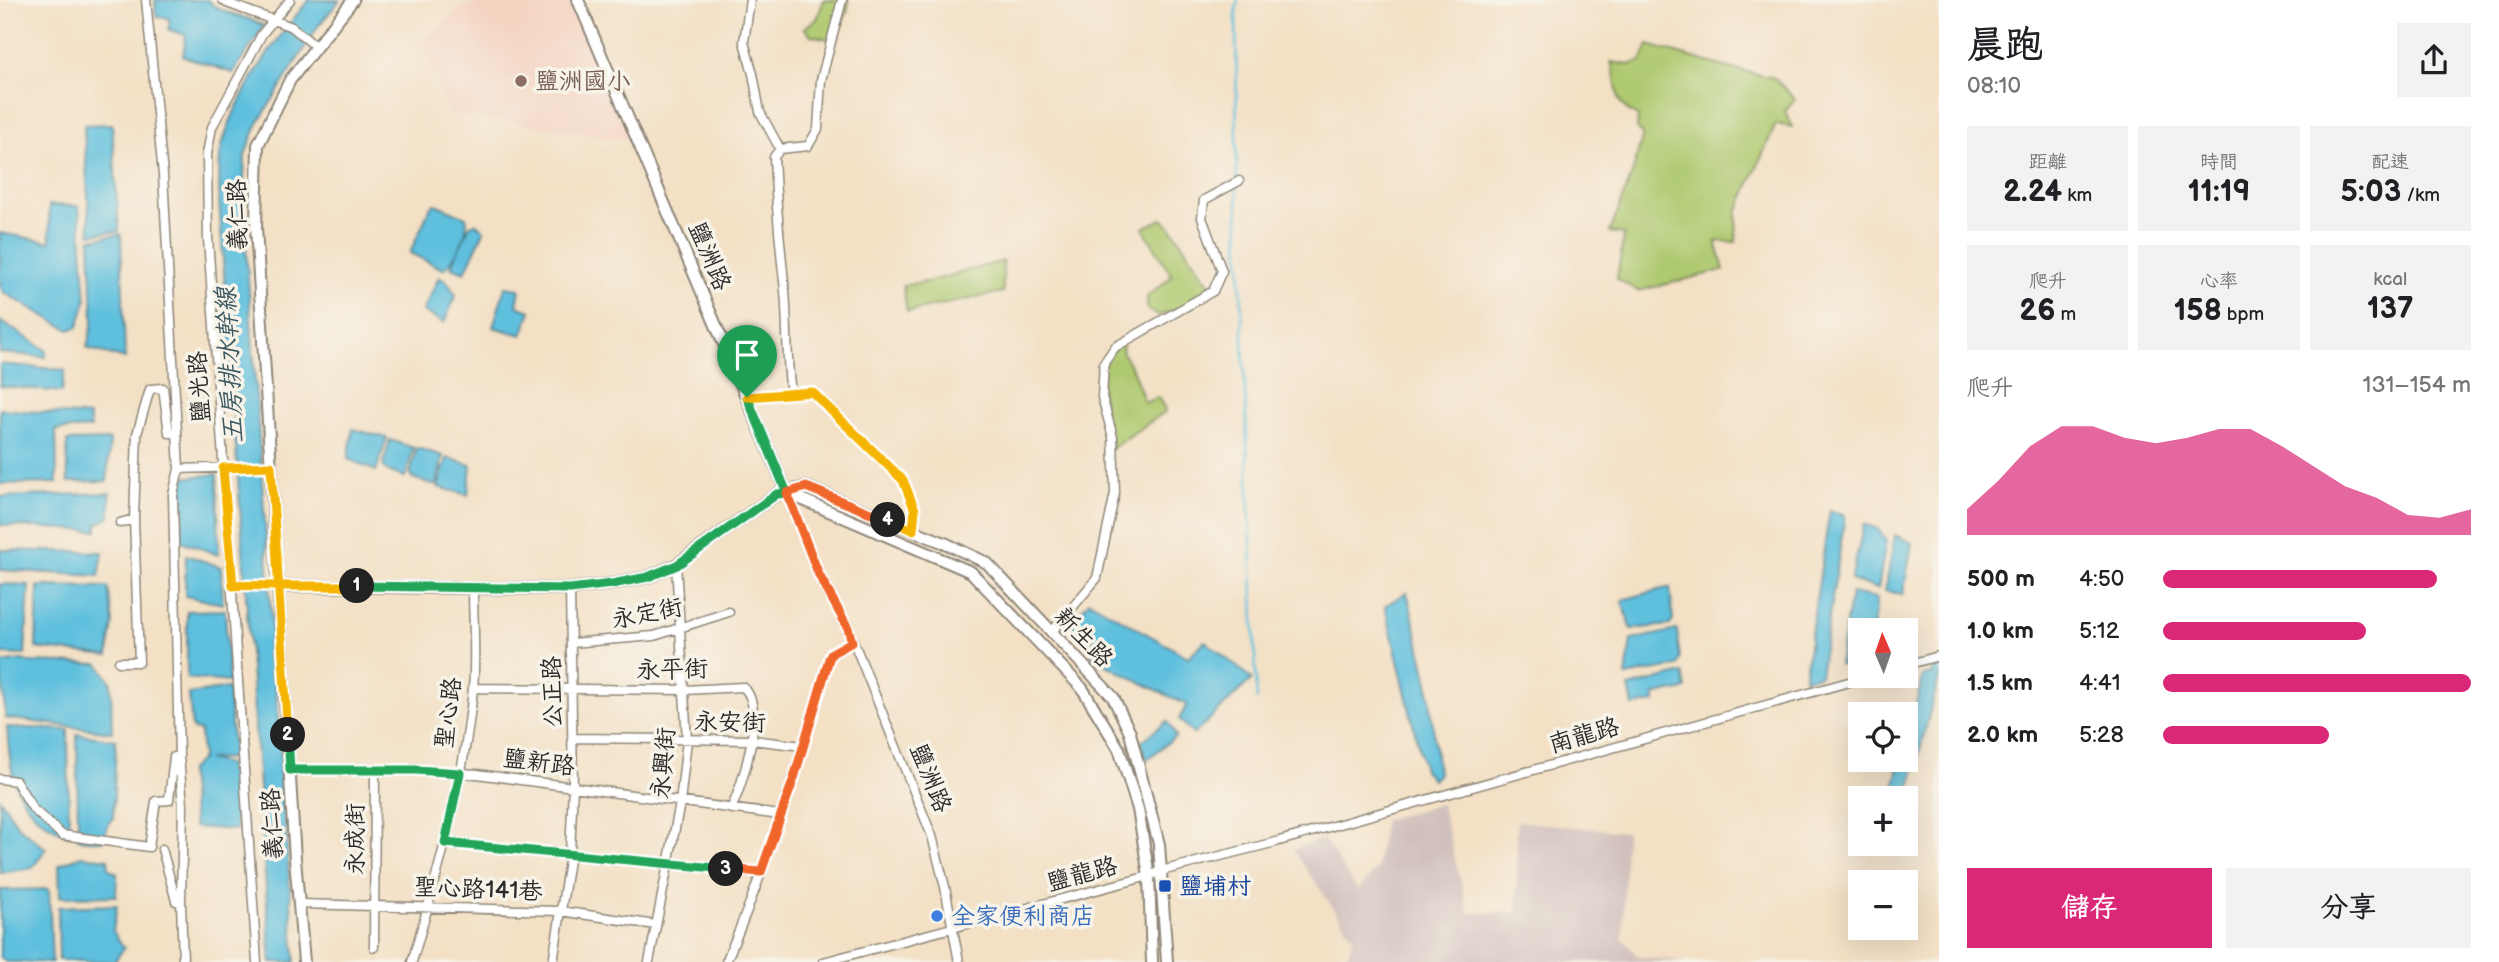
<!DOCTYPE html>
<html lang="zh-TW">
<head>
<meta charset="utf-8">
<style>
	:root { --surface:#fff; --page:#f2f2f2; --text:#202124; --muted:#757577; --accent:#db2777 }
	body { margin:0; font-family:"Balsamiq Sans","LXGW WenKai TC",sans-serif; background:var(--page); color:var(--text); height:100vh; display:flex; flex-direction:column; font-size:26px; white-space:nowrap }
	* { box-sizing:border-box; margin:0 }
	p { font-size:23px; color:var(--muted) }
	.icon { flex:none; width:38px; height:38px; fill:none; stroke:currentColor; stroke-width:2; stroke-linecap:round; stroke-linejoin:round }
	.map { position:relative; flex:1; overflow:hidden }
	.sheet { display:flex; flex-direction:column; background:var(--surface); width:560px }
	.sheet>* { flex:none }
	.needle { width:46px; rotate:358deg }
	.tools { position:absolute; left:1848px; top:618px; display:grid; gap:14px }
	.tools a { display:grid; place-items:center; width:70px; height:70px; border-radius:0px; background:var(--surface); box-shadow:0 7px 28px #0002; font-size:35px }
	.pin { position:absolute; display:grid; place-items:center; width:60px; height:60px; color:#fff; margin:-72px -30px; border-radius:50% 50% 50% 0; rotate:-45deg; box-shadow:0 0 7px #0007 }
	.pin .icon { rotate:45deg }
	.km { position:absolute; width:35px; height:35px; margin:-18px; border-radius:50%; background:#222; color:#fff; font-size:19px; line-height:35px; text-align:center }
	.round { display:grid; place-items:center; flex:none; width:74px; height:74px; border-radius:0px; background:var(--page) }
	.summary { display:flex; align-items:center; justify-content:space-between; height:119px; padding:0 28px }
	h1 { font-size:38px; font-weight:700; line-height:52px }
	.stats { display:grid; grid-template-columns:repeat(3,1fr); gap:10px; height:119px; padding:7px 28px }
	.stats div { display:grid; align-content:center; border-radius:0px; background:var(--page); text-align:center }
	.stats b { font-size:30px; font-weight:700 }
	.stats small { font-size:19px; font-weight:400 }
	.stats p { font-size:19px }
	.chart { height:196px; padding:14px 28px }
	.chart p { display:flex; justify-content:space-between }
	.chart svg { width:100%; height:126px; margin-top:7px; fill:var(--accent); opacity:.7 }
	.cta { display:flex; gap:14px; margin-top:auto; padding:14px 28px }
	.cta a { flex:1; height:80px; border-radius:0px; background:var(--accent); color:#fff; font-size:28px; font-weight:700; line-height:80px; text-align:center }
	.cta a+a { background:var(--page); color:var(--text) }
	ul { padding:0 28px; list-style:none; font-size:23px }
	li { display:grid; grid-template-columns:112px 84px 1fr; align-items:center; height:52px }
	li i { height:18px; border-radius:9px; background:var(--accent) }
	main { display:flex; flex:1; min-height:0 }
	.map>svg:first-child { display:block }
	.built { fill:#f4d3c1 }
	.industrial { fill:#d0c0bc }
	.green { fill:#afc96f; stroke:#6d7a4d; stroke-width:2 }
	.water { fill:#5fc0de; stroke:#457684; stroke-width:2 }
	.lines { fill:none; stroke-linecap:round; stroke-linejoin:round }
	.stream { stroke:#5fc0de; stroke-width:2.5 }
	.street-casing { stroke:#8f8678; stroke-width:11 }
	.secondary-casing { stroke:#8f8678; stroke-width:14 }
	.street { stroke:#fff; stroke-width:8 }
	.secondary { stroke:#fff; stroke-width:10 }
	.split-1-casing { stroke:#fff; stroke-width:14 }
	.split-2-casing { stroke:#fff; stroke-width:14 }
	.split-3-casing { stroke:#fff; stroke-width:14 }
	.split-4-casing { stroke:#fff; stroke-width:14 }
	.split-5-casing { stroke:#fff; stroke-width:14 }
	.split-1 { stroke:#22a559; stroke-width:9 }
	.split-2 { stroke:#f5b400; stroke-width:9 }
	.split-3 { stroke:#22a559; stroke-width:9 }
	.split-4 { stroke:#f0652b; stroke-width:9 }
	.split-5 { stroke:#f5b400; stroke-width:9 }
	.education-dot { fill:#8d6e63; stroke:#f7f3e8; stroke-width:2.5 }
	.transit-dot { fill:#1a4fb4; stroke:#f7f3e8; stroke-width:2.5 }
	.shop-dot { fill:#3f7fe0; stroke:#f7f3e8; stroke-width:2.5 }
	.labels { text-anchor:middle; stroke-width:7; stroke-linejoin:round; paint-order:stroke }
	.education-label { font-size:24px; fill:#785e54; stroke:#f7f3e8; text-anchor:start }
	.street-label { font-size:24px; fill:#2b2b2b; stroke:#f7f3e8 }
	.transit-label { font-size:24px; fill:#164399; stroke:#f7f3e8; text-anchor:start }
	.shop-label { font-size:24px; fill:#366cbe; stroke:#f7f3e8; text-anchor:start }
	.water-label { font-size:26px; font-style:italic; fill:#3b5861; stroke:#f7f3e8 }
</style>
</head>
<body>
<main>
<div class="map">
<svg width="1939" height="962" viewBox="0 0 1939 962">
	<rect width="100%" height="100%" fill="#f7f3e8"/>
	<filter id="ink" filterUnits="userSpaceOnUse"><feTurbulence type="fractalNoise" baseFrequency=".0143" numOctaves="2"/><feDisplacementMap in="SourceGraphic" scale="14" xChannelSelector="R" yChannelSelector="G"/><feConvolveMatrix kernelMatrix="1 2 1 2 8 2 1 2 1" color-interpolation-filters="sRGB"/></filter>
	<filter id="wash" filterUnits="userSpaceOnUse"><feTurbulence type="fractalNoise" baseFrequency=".00686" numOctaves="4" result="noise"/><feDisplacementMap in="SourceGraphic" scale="28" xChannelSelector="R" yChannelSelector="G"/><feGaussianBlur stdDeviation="1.57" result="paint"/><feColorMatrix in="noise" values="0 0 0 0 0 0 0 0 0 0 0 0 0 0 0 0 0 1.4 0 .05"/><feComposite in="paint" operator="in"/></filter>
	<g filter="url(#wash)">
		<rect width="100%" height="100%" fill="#f3e0c5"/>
		<path class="built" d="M490 0H569L632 140 450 114 422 43 462 7Z"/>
		<path class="industrial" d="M1441 804 1469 913 1517 912V821L1626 832 1623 939 1638 957 1689 962H1346L1353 937 1293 850 1323 838 1358 890 1377 868 1384 820Z"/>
		<path class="green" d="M824 0H849L847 13 833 40 811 35 804 28 817 19Z
			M1648 45 1725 67 1774 78 1795 99 1785 112 1792 127 1776 124 1737 212 1736 242 1716 241 1724 270 1638 291 1617 279 1624 234 1610 232 1632 174 1643 134 1637 129 1638 116C1610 104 1620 85 1611 62L1629 65 1641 61Z
			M1162 219 1170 226 1212 288 1190 304 1158 316 1147 309V297L1172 276 1143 228Z
			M1003 261V292L907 312 903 285 926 282Z
			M1124 338 1122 351 1133 371 1145 403 1158 397 1166 411 1111 449 1101 389 1103 361Z"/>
		<path class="water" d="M155 0H208C221 16 247 14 264 26L233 73 183 56 186 35 169 30V18L156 17Z
			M309 0H340L318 26 257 125 245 155 243 204 295 962H271L219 200C220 184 218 166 221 150 233 99 275 40 309 0Z
			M112 124 119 231 90 234 84 125Z
			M435 204 466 217C470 231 455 262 443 269L410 253 431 206Z
			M49 205 79 206 86 301 78 327 69 330 3 292 0 284V233L50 242Z
			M476 223 484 231 465 272 451 267 470 225Z
			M121 234 125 359 87 348 93 321 90 239Z
			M439 277 447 282 456 295 444 323 423 311Z
			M505 287 520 289 517 306 531 311 522 335 493 327Z
			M0 321 46 350V357L0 353Z
			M0 364 65 370 62 392 0 386Z
			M0 409 89 416 91 428 56 430 57 483 0 484Z
			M353 429 387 438 376 471 348 459Z
			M110 440 107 481 68 482 67 441Z
			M390 440 414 448 405 477 387 471 383 465Z
			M417 448 443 456 437 484 434 485 412 478 410 473Z
			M447 458 471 465 468 495 438 487Z
			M217 474 219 555 181 541V478Z
			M110 493V517L97 524V531L0 525V497Z
			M1830 510 1845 516 1820 675 1804 679Z
			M1864 524 1878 529 1886 541 1878 589 1851 580Z
			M1895 535 1912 543 1903 594 1885 591Z
			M0 550 103 552 99 576 0 570Z
			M186 555 221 567 223 604 185 596Z
			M0 584 29 585 25 655 0 654Z
			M38 586 108 587 113 622 108 656 36 648Z
			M1670 587 1673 620 1670 625 1631 629 1622 600Z
			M1407 592 1428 682 1438 774 1432 780 1424 770 1385 606Z
			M1851 593 1877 598 1873 630H1860V654L1857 664 1839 665Z
			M1089 601 1188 657 1205 641 1252 679 1194 734 1179 719 1187 705 1092 658 1094 635 1070 625Z
			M225 610 229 682 187 678V611Z
			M1677 630 1680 659 1678 666 1626 676 1631 640Z
			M22 660 28 662 99 664 111 682 112 732 6 718 0 663Z
			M1939 665V677L1906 803V798H1891L1901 760H1906V743L1923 675H1931L1934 666Z
			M1683 673 1686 689 1655 695V702L1633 706 1629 687Z
			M228 688 234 758 207 759 233 765 236 830 194 827 189 771 202 758 200 730 192 729 189 694Z
			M1167 721 1176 736 1146 760 1141 742Z
			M7 727 68 730 69 836C14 812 11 780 7 727Z
			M77 734 116 740 113 818 109 822 102 841 78 839Z
			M0 799 19 827 46 849 32 868 0 873Z
			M81 856 108 859 109 869 117 873 116 896 60 897 59 865Z
			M49 889 52 962H6L0 957V890Z
			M117 905 113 931 124 948 114 962 59 960 58 907Z"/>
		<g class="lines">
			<path class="stream" d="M1237 178 1236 10 1238 0
				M1237 185 1257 700"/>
		</g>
	</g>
	<g filter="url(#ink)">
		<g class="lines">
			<g class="street-casing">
				<path id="street" d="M146 0 163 175 179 469 173 495 179 756 183 806 181 902 183 962
					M223 0 227 3 292 27 315 46
					M750 0 744 42 753 74 760 112 780 149
					M791 393C786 359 788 325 785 291 780 246 776 202 774 157L780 149 808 146 818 129 821 80 842 0
					M747 397 812 392 903 480 915 510 913 530
					M179 469 271 466
					M787 493 819 575 848 628 932 836 945 887 959 962
					M120 523 134 519 137 434 150 389 163 388 169 433H176
					M233 586H280
					M1051 633 1097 578 1115 493 1113 437 1102 397 1104 363 1115 347 1213 291 1222 271 1202 218 1204 200 1239 181
					M571 643 654 636 729 612
					M119 662H139L134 519
					M1906 665 1939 656
					M473 688 684 690 743 687C767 707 743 784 731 809
					M572 738 752 740 803 746
					M290 770H416L477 774 780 815
					M0 779 16 781 33 809 62 835 149 847 156 801 169 800 174 757 179 756
					M445 843 761 872
					M162 849 176 901 181 902
					M299 904 560 911 656 925
					M374 947 375 771
					M257 962 208 238 207 154 212 127 262 34 290 0
					M412 962C438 873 464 782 473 689 476 656 473 621 473 587
					M553 962 570 854 573 786 570 589
					M649 962 680 803 687 740 676 565
					M726 962C768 864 799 762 829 659L832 653 852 642
					M823 962 1149 876 1161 871 1272 843 1870 676"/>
			</g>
			<g class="secondary-casing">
				<path id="secondary" d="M578 0 787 493
					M787 493 971 572 1082 688 1119 749 1138 809 1149 876 1152 962
					M280 586 570 589 612 584 648 577 676 565 777 494 806 487 947 544 987 563 1113 697 1130 733 1159 844 1167 962
					M304 962 295 859 256 227 258 145 290 80 353 0"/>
			</g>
			<use href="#street" class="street"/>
			<use href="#secondary" class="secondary"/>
		</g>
	</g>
	<g class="lines" filter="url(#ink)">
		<g class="split-1-casing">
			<path id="split-1" d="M357 586 570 589 612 584 648 577 677 565 777 494 787 493 747 397"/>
		</g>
		<g class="split-2-casing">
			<path id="split-2" d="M288 735 271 466 223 468 233 586C248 585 264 586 280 586H357"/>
		</g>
		<g class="split-3-casing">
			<path id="split-3" d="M288 735 290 770H416L460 773 445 843 726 869"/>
		</g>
		<g class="split-4-casing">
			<path id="split-4" d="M726 869 761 872 794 778 829 659 832 653 852 642 848 628 819 575 787 493 806 487 888 520"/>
		</g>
		<g class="split-5-casing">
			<path id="split-5" d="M747 397 812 392 903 480 915 510 913 530 888 520"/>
		</g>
		<use href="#split-1" class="split-1"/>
		<use href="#split-2" class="split-2"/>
		<use href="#split-3" class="split-3"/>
		<use href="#split-4" class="split-4"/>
		<use href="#split-5" class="split-5"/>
	</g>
	<circle class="education-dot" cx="521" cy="81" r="7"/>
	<rect class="transit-dot" x="1158" y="879" width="14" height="14" rx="3.5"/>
	<circle class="shop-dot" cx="937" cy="916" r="7"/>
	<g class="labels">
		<g class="education-label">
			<text x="535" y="89">鹽洲國小</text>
		</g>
		<g class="street-label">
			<text transform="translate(237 215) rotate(-91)" y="8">義仁路</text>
			<text transform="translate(710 256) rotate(67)" y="8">鹽洲路</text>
			<text transform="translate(199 387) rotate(-94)" y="8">鹽光路</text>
			<text transform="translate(647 613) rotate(-11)" y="8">永定街</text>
			<text transform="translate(1084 637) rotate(46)" y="8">新生路</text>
			<text transform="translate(672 669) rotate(-1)" y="8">永平街</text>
			<text transform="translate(552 692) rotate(-91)" y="8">公正路</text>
			<text transform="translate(448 713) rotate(-83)" y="8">聖心路</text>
			<text transform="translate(730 722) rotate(1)" y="8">永安街</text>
			<text transform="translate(1584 735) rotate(-16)" y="8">南龍路</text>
			<text transform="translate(539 762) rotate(7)" y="8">鹽新路</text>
			<text transform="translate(663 763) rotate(-85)" y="8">永興街</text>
			<text transform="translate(931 778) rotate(68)" y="8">鹽洲路</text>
			<text transform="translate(272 824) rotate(-93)" y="8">義仁路</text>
			<text transform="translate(355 839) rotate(-90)" y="8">永成街</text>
			<text transform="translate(1082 874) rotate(-15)" y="8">鹽龍路</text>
			<text transform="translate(478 889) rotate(2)" y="8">聖心路141巷</text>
		</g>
		<g class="transit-label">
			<text x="1179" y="894">鹽埔村</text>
		</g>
		<g class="shop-label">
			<text x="951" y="924">全家便利商店</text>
		</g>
		<g class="water-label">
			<text transform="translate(229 365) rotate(-93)" y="9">五房排水幹線</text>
		</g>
	</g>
</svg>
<div class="tools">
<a><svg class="needle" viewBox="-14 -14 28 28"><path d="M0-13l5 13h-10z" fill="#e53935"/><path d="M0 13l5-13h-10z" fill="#757577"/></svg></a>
<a><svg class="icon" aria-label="locate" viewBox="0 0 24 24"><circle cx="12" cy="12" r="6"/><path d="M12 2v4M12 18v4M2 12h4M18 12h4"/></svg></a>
<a>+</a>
<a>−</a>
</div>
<div class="pin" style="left:747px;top:397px;background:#1e9e55"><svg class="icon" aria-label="arrive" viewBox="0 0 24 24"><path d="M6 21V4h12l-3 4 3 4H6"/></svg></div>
<b class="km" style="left:357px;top:586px">1</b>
<b class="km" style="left:288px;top:735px">2</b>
<b class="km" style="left:726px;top:869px">3</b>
<b class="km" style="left:888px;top:520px">4</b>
</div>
<section class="sheet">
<div class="summary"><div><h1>晨跑</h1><p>08:10</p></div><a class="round"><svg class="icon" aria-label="share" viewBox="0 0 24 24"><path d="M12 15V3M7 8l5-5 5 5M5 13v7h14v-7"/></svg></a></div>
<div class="stats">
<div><p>距離</p><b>2.24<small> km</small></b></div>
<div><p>時間</p><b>11:19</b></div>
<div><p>配速</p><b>5:03<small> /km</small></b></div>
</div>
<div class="stats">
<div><p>爬升</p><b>26<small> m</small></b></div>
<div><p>心率</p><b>158<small> bpm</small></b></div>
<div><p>kcal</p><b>137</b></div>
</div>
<div class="chart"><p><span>爬升</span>131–154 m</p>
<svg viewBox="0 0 160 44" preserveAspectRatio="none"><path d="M0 44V35L10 25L20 13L30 6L40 6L50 10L60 12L70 10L80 7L90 7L100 13L110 20L120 27L130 31L140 37L150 38L160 35V44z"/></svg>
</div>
<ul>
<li><b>500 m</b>4:50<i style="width:89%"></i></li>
<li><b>1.0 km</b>5:12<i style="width:66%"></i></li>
<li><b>1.5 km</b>4:41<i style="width:100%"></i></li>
<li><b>2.0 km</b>5:28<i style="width:54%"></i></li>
</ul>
<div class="cta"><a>儲存</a><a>分享</a></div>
</section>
</main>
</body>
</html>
